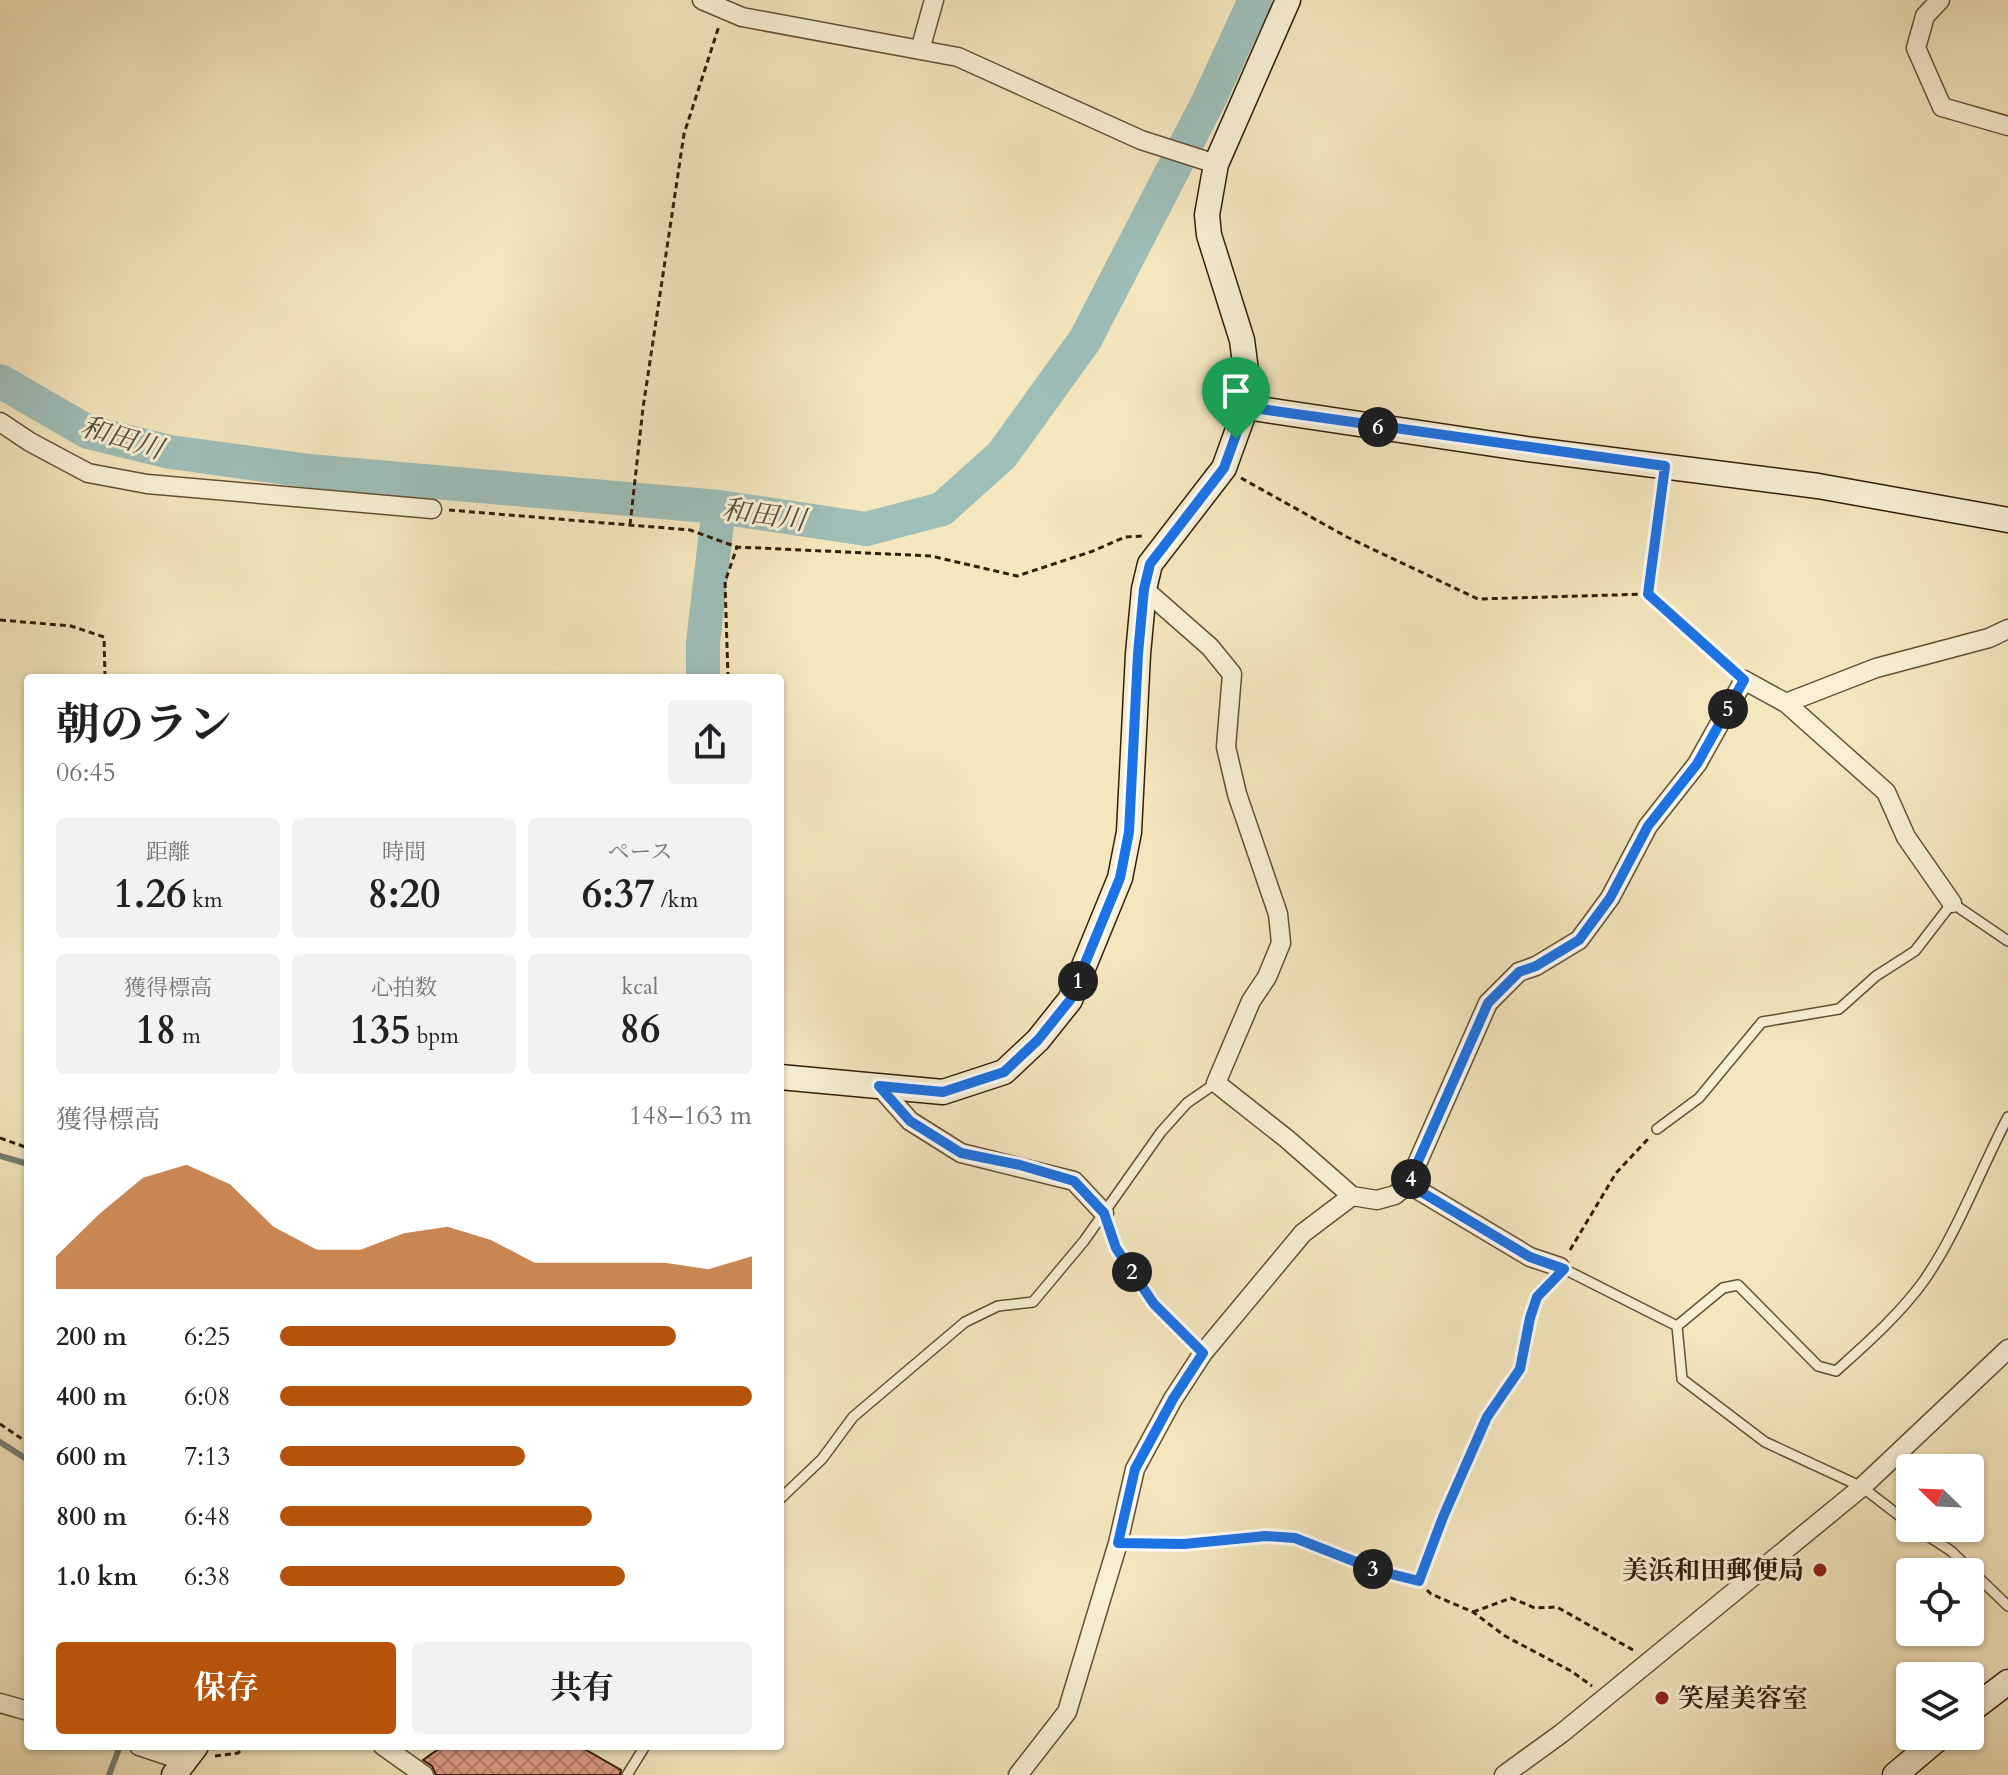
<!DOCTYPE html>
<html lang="ja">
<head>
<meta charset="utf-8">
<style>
	:root { --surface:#fff; --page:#f2f2f2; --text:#202124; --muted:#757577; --accent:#b45309 }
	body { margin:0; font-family:Cardo,"Noto Serif JP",serif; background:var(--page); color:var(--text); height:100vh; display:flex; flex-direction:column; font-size:30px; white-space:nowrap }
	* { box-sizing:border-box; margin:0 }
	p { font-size:26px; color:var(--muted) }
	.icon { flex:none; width:44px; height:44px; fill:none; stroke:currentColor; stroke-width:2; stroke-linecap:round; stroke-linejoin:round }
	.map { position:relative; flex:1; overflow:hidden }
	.sheet { position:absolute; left:24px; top:674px; width:760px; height:1076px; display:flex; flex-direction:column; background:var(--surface); border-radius:8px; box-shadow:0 2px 6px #0004 }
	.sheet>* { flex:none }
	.needle { width:52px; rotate:293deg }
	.tools { position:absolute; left:1896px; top:1454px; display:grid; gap:16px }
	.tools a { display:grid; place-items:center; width:88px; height:88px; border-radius:8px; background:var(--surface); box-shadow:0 2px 6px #0004; font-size:40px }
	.pin { position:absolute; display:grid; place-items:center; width:68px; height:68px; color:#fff; margin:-82px -34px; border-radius:50% 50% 50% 0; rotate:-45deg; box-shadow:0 0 8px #0007 }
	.pin .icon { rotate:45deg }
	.km { position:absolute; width:40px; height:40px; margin:-20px; border-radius:50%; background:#222; color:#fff; font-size:22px; line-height:40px; text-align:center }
	.round { display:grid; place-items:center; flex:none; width:84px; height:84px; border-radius:8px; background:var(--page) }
	.overview { display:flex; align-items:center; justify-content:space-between; height:136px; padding:0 32px }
	h1 { font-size:44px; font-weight:700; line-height:60px }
	.stats { display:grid; grid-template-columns:repeat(3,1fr); gap:12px; height:136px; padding:8px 32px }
	.stats div { display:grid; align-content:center; border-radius:8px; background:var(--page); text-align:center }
	.stats b { font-size:40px; font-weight:700 }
	.stats small { font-size:22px; font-weight:400 }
	.stats p { font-size:22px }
	.chart { height:224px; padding:16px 32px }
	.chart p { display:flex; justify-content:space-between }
	.chart svg { width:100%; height:144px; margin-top:8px; fill:var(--accent); opacity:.7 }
	.action { display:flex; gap:16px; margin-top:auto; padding:16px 32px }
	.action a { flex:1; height:92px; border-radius:8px; background:var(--accent); color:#fff; font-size:32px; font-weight:700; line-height:92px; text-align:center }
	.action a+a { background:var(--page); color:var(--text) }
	ul { padding:0 32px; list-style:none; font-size:26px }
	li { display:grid; grid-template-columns:128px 96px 1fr; align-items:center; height:60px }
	li i { height:20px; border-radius:10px; background:var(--accent) }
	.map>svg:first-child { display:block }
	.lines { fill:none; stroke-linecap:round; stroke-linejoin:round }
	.stream { stroke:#747e72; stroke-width:6 }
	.river { stroke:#9ebeb8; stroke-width:34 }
	.building { fill:url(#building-cross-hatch); stroke:#341e09; stroke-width:2 }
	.lane-casing { stroke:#645036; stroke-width:12 }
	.street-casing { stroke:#645036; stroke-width:21 }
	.secondary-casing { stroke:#341e09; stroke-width:27 }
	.path { stroke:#341e09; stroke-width:3; stroke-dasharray:6 4; stroke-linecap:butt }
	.lane { stroke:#f8efd4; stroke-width:9 }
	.street { stroke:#f8efd4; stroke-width:18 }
	.secondary { stroke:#f8efd4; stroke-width:24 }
	.route-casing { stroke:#fff; stroke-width:16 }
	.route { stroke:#1a73e8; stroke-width:10 }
	.poi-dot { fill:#8f2418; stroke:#f8efd4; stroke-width:3 }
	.labels { text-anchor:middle; stroke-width:6; stroke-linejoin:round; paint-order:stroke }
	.poi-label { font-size:26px; font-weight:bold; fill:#341e09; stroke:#f8efd4; text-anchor:end }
	.water-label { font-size:28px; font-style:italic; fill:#544e3e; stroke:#f8efd4 }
</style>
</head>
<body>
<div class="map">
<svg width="2008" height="1775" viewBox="0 0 2008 1775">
	<defs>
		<pattern id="building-cross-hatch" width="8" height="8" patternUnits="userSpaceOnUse" patternTransform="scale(2)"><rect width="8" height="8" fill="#de9c84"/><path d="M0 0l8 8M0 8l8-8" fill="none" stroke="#b57f6a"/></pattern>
	</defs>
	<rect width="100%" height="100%" fill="#f4e6bd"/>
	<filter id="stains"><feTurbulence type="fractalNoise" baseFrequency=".0025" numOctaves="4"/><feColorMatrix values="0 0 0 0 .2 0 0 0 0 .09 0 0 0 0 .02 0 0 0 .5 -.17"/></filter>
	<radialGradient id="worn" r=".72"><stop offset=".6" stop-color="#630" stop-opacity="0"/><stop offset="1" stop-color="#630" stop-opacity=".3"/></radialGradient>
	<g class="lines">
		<path class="stream" d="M0 1156 28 1164
			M0 1442 28 1460
			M109 1775 120 1746"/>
		<path class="river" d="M0 381 88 432 170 452 309 471 719 507 866 529 942 509 1002 455 1085 340 1209 100 1255 0
			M703 678V642L719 507"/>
	</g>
	<path class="building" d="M443 1746H579L621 1770 620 1775H436L432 1766 423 1760Z"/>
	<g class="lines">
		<g class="lane-casing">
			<path id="lane" d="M1657 1129 1699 1098 1762 1022 1839 1009 1876 976 1915 951 1952 903 2008 941
				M1104 1213 1116 1248 1154 1304 1203 1353
				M1560 1267 1677 1326 1682 1379 1765 1442 1862 1487 1910 1524
				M1677 1326 1723 1288 1738 1285 1818 1366 1836 1371C1867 1343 1898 1316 1923 1282 1957 1234 1980 1170 2008 1117
				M780 1499 822 1459 853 1417 965 1322 998 1306 1033 1302 1084 1241 1161 1132 1187 1103 1216 1083
				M1916 1528 1951 1551 2008 1606
				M1118 1543 1184 1544 1266 1536 1295 1538 1379 1571 1419 1581 1443 1517 1487 1417 1520 1369 1530 1318 1537 1297 1564 1269
				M627 1775 645 1746"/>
		</g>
		<g class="street-casing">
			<path id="street" d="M702 0 742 17 958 57 1141 140 1216 164
				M1940 0 1925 16 1916 48 1942 107 2008 126
				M920 50 934 0
				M0 422 30 442 88 473 147 484 432 509
				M1144 589 1210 647 1232 674 1226 747 1237 794 1278 914 1281 943 1267 977 1251 1001 1216 1083 1287 1139 1352 1196 1377 1200 1395 1195 1408 1184 1488 1003 1519 972 1536 966 1579 940 1610 898 1648 826 1697 764 1744 680 1786 703 1886 792 1906 837 1952 903
				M1786 703 1876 668 1989 638 2008 629
				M879 1086 910 1121 961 1153 1074 1181 1104 1213
				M1408 1184 1530 1257 1560 1267
				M0 1703 28 1711
				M139 1746 184 1761
				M383 1746 424 1775
				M1018 1775 1067 1712 1118 1543 1135 1469 1173 1399 1203 1353 1303 1233 1352 1196
				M1504 1775 1562 1733 1862 1487 2008 1349"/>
		</g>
		<g class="secondary-casing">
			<path id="secondary" d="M1246 407 1527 449 1818 486 2008 520
				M780 1077 943 1092 1004 1072 1038 1040 1070 1000 1120 878 1129 832 1138 654 1144 589 1150 564 1224 468 1246 407 1247 378 1242 340 1209 235 1207 215 1216 164 1288 0
				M1970 1711 2008 1682
				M174 1775 196 1746
				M1895 1775 1941 1736"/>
		</g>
		<path class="path" d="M1241 478 1347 537 1478 599 1648 594 1731 669
			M449 510 690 530 737 547 931 556 1017 576 1093 551 1125 537 1143 536
			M630 525 643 408 684 134 719 26
			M1648 593 1662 486
			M0 620 71 626 104 637 105 675 110 678
			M728 678 725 582 737 547
			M0 1138 28 1148
			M1570 1250 1616 1173 1648 1139
			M0 1424 28 1443
			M1427 1590 1431 1594 1473 1612 1505 1636 1571 1671 1592 1686
			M1473 1612 1511 1598 1535 1608 1557 1607 1633 1650
			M215 1756 238 1753 245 1746"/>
		<use href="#lane" class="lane"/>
		<use href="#street" class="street"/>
		<use href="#secondary" class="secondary"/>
	</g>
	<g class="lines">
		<g class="route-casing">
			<path id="route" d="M1246 407 1665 466 1648 594 1744 680 1697 764 1648 826 1610 898 1579 940 1536 966 1519 972 1488 1003 1408 1184 1530 1257 1564 1269 1537 1297 1530 1318 1520 1369 1487 1417 1443 1517 1419 1581 1379 1571 1295 1538 1266 1536 1184 1544 1118 1543 1135 1469 1173 1399 1203 1353 1154 1304 1116 1248 1104 1213 1074 1181 1020 1165 961 1153 910 1121 879 1086 943 1092 1004 1072 1038 1040 1070 1000 1120 878 1129 832 1138 654 1144 589 1150 564 1224 468Z"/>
		</g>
		<use href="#route" class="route"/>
	</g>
	<g class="poi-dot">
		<circle cx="1820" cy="1570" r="8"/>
		<circle cx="1662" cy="1698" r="8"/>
	</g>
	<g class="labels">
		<g class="poi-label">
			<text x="1804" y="1579">美浜和田郵便局</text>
			<text x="1678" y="1707" text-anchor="start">笑屋美容室</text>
		</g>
		<g class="water-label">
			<text transform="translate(122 437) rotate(17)" y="10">和田川</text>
			<text transform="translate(764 514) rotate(8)" y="10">和田川</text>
		</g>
	</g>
	<rect width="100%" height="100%" filter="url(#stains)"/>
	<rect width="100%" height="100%" fill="url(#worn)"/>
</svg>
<div class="tools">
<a><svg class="needle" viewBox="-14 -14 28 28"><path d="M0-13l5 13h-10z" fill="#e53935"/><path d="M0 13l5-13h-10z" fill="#757577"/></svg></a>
<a><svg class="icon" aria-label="locate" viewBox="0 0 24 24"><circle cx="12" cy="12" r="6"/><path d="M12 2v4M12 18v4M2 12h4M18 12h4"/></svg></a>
<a><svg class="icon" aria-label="layers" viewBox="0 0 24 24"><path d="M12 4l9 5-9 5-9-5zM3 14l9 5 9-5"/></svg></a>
</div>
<div class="pin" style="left:1236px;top:439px;background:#1e9e55"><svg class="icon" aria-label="arrive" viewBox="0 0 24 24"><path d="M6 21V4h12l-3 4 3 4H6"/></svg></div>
<b class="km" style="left:1078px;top:981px">1</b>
<b class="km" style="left:1132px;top:1272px">2</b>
<b class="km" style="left:1373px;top:1569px">3</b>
<b class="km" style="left:1411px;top:1179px">4</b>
<b class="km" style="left:1728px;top:709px">5</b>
<b class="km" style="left:1378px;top:427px">6</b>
<section class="sheet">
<div class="overview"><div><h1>朝のラン</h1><p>06:45</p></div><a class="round"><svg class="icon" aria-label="share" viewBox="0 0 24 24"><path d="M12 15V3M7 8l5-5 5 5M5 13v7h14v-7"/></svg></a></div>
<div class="stats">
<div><p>距離</p><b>1.26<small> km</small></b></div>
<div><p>時間</p><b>8:20</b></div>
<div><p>ペース</p><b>6:37<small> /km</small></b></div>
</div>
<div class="stats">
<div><p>獲得標高</p><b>18<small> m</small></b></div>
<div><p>心拍数</p><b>135<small> bpm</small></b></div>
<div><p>kcal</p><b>86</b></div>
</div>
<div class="chart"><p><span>獲得標高</span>148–163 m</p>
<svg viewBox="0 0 160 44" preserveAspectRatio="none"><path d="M0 44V34L10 21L20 10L30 6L40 12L50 25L60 32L70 32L80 27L90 25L100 29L110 36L120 36L130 36L140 36L150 38L160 34V44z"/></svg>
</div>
<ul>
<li><b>200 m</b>6:25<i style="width:84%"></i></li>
<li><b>400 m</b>6:08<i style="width:100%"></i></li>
<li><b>600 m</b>7:13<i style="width:52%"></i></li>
<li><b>800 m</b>6:48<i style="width:66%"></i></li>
<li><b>1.0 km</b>6:38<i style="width:73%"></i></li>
</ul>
<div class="action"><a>保存</a><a>共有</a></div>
</section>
</div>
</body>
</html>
